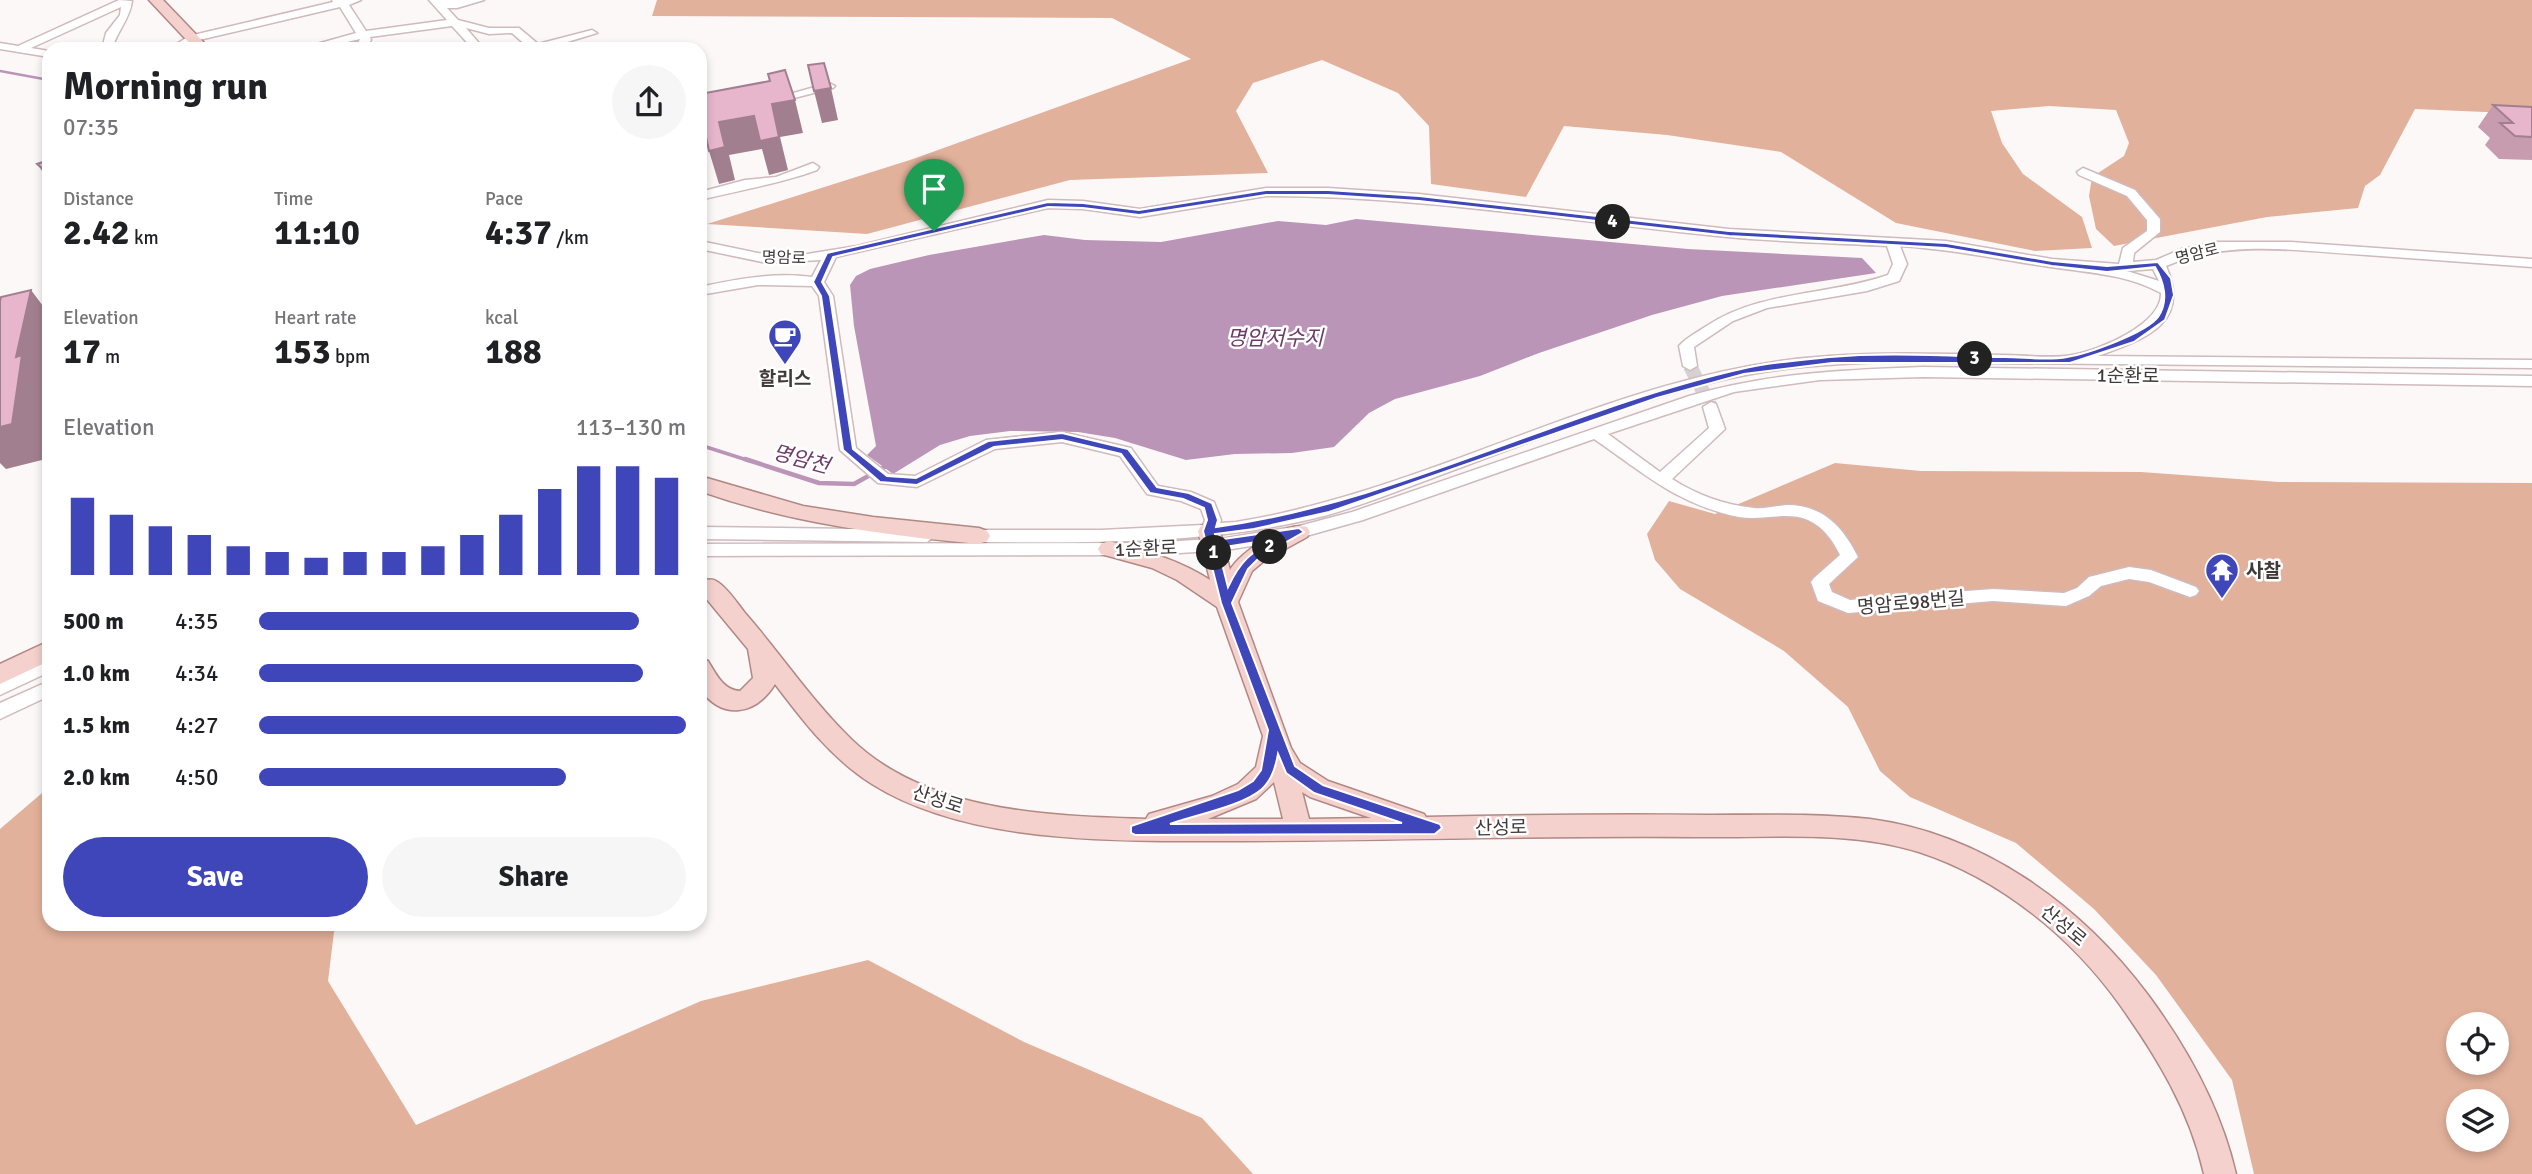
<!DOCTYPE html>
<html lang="en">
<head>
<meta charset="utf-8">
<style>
	:root { --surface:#fff; --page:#f6f6f6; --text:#202124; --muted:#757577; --accent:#3f46ba }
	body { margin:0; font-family:Signika,"Noto Sans KR",sans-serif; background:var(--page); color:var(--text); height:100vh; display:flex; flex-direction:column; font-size:26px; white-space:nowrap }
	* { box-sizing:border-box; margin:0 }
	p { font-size:23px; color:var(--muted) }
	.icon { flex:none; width:38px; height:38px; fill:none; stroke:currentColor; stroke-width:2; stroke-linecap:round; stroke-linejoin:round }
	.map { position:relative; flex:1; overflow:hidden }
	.drawer { position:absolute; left:42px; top:42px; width:665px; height:889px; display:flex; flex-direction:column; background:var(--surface); border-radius:21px; box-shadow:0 4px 10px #0003 }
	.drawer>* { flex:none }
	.controls { position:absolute; left:2446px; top:1012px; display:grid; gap:14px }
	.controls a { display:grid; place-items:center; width:63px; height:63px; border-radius:50%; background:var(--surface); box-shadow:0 4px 10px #0003; font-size:35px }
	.pin { position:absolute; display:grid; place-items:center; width:60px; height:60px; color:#fff; margin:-72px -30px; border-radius:50% 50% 50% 0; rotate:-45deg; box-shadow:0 0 7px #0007 }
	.pin .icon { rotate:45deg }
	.km { position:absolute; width:35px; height:35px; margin:-18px; border-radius:50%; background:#222; color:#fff; font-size:19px; line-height:35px; text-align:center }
	.round { display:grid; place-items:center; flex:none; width:74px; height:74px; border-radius:37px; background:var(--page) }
	.headline { display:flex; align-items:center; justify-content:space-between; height:119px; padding:0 21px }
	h1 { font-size:38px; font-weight:700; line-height:52px }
	.metrics { display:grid; grid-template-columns:repeat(3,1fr); gap:10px; height:119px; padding:7px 21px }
	.metrics div { display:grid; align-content:center }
	.metrics b { font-size:35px; font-weight:700 }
	.metrics small { font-size:19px; font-weight:400 }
	.metrics p { font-size:19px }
	.chart { height:196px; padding:14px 21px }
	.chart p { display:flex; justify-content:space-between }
	.chart svg { width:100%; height:126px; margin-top:7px; stroke:var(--accent); stroke-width:6 }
	.button { display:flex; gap:14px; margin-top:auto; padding:14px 21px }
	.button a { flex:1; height:80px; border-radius:42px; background:var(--accent); color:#fff; font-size:28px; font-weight:700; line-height:80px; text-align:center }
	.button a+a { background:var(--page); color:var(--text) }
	ul { padding:0 21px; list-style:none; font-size:23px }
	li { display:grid; grid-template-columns:112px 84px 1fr; align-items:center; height:52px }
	li i { height:18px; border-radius:9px; background:var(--accent) }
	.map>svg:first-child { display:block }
	.forest { fill:#e2b19b; fill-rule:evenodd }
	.water { fill:#bb95b7 }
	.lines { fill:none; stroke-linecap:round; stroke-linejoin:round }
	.stream-far2 { stroke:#bb95b7; stroke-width:2.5 }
	.stream-far1 { stroke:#bb95b7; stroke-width:3.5 }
	.stream { stroke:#bb95b7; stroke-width:4.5 }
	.minor-tunnel { stroke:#d7d2d2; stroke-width:14; stroke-dasharray:14 7; stroke-linecap:butt }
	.minor-casing { stroke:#cfbabd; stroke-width:3 }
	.major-casing { stroke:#b18883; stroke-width:3 }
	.minor { fill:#fff; fill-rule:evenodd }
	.major { fill:#f4d1cd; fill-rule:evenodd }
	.wall { fill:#c79caf }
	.shaded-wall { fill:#a27f8f }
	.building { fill:#e7b5cc; stroke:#a27f8f; stroke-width:2 }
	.route { fill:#3f46ba; stroke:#fff; stroke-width:2; fill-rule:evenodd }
	.labels { text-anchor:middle; stroke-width:5; stroke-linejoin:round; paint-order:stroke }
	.far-street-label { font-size:16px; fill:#41393a; stroke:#fff }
	.street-label { font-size:19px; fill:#41393a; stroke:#fff }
	.poi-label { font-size:19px; font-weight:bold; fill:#41393a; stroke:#fff }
	.water-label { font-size:21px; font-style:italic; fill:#6d3b68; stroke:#fff }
</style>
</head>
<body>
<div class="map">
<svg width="2532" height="1174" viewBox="0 0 2532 1174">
	<rect width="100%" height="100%" fill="#fcf8f8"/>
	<path class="forest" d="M657 0H2532V114L2415 109 2380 175 2365 186 2358 208 2267 217 2114 246 2096 229 2089 196 2092 177 2124 156 2129 143 2116 110 2049 106 1991 111 2002 143 2023 174 2082 217 2092 248 2035 251 1896 223 1781 152 1667 135 1564 126 1526 197 1431 184 1429 126 1398 93 1322 60 1253 83 1236 111 1268 173 1070 180 867 234 707 224 913 159 1191 59 1112 18 652 16Z
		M1835 463 1921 471 2141 472 2279 482 2532 483V1174H2254L2232 1080 2156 975 2094 909 2016 843 1910 797 1880 771 1848 707 1784 651 1680 589 1655 560 1647 534 1669 501 1715 514ZM2459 1024H2497V1062H2459ZM2459 1101H2497V1139H2459Z
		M49 787V924H335L328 981 416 1125 701 1001 868 960 1024 1042 1202 1118 1253 1174H0V829Z"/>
	<path class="water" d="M1356 219 1688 249 1862 258 1876 273 1722 296 1652 315 1539 353 1480 376 1395 399 1369 413 1334 447 1292 453 1235 454 1186 460 1115 438 1078 432 1010 431 970 436 940 445 893 474 867 455 876 446 854 326 850 285 856 276 870 269 929 255 1044 235 1085 240 1161 242 1278 221 1326 225Z"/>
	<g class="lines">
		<path class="stream-far2" d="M0 71 49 80"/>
		<path class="stream-far1" d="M700 445 750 461"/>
		<path class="stream" d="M745 459 819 483 854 484 888 465"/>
		<path class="minor-tunnel" d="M1690 366 1711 407"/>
		<g class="minor-casing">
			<path id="minor" d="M119 0 132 1C130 19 117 31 112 49H102L106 33 120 15 121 7 31 48 49 51V57L0 49V43L18 46Z
				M332 0H361L349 5 366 31 447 20 429 0H484L457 8H447L458 20 489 28H519L538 44 592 30 597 33 544 49H527L528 47 512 33 489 34 466 28 484 49H473L452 26 370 37 371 40 365 49H355L360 39 317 49H299L356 33 340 7 199 40 182 49H169L189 36 333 2Z
				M829 83 835 86 833 88 771 104 765 101Z
				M813 163 819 167 817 170C779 184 740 190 700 200V192L745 180 776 177Z
				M2083 168 2135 190 2160 219V232L2134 253 2133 262 2156 260 2182 249 2216 242H2291L2532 259V267C2477 263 2422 259 2366 255 2300 251 2229 239 2166 266 2192 324 2144 339 2098 356L2532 360V368L1884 362C1833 364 1781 367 1731 378 1628 401 1529 443 1430 479 1395 492 1360 506 1324 516 1207 546 1086 542 966 542L958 536 966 530H1101L1203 525 1205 520 1201 509 1181 501 1147 494 1120 456 1062 442 995 449 917 487 878 483 840 450 819 296 812 286 758 285 700 295V287C737 279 774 272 812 277L821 260 767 263 700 249V241L767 255H801L857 246 1048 200 1083 201 1140 209 1266 188H1328L1419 194 1729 229 1946 241 2052 259 2119 264 2123 248 2147 231V220L2127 196 2079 175 2077 172ZM1266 196C1421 196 1573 222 1727 237 1780 242 1834 243 1887 246L1893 264 1888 275C1827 296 1760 290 1705 327 1696 333 1686 338 1679 346L1683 366 1690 370 1697 366 1694 347 1733 321 1767 308 1867 291 1899 281 1907 264 1900 246C1952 249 2001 260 2051 267 2090 273 2126 274 2161 293 2162 325 2097 351 2072 355 2051 359 2025 355 2003 355 1945 354 1887 352 1829 356 1621 369 1440 489 1236 522L1220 523 1221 520 1214 502 1191 492 1158 486 1131 448 1062 432 986 440 915 476 888 474 856 448 833 296 824 282 836 257 1048 208 1083 209 1140 217ZM2153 269 2159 281 2127 271Z
				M1923 367 2532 376V386L1923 377 1820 380 1734 392 1608 434 1660 472 1709 428 1703 407 1711 402 1716 404 1725 429 1672 479C1697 495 1725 505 1754 508 1765 509 1776 506 1787 505 1823 505 1843 527 1858 557L1829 584 1832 592 1850 600 1993 589 2064 593 2077 588 2089 577 2129 567 2151 570 2196 587 2199 591 2196 595 2190 597 2149 582 2129 579 2101 586 2089 596 2066 606 1993 601 1848 613 1818 601 1811 582 1814 578 1840 555C1833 541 1824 527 1808 520 1787 511 1762 521 1739 517 1678 505 1644 473 1594 439L1363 520 1299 538 1226 550 1149 555 700 556V544L1149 543 1226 538 1299 526 1352 512 1689 396C1770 373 1840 370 1923 367Z
				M700 527 927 530 935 536 927 542 700 539Z
				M49 657V672L0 695V680Z
				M49 681V696L0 719V703Z"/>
		</g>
		<g class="major-casing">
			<path id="major" d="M149 0H163L210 49H195Z
				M700 476 803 506 873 517 979 528 987 531 990 536 987 541 979 544C884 535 790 523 700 491Z
				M1209 523 1217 526 1220 531 1230 570C1240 552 1286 521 1307 527L1310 532 1307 537 1265 560 1252 571 1238 602 1291 748 1300 763 1328 781 1424 814 1426 817C1519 815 1612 814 1706 815 1760 815 1815 813 1870 819 1983 834 2081 905 2148 995 2188 1049 2221 1109 2236 1174H2204C2190 1111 2157 1057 2120 1005 2072 937 1999 878 1919 852 1849 830 1771 838 1698 837 1527 835 1356 842 1185 841 1086 841 958 838 872 784 832 759 803 721 775 684 756 715 723 721 700 689V658L708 661C716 674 723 690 740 691L753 678 748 649 700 591 701 581C706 580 711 578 716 581 727 587 737 603 745 613 781 654 811 700 851 739 926 812 1047 816 1146 819L1149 814 1212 796 1238 784 1256 767 1263 736 1217 607 1177 580 1152 568 1101 554 1098 549 1101 544 1109 541C1145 551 1178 559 1210 580L1198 531 1201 526ZM1274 782 1283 819H1208L1256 799ZM1302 792 1310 797 1371 818 1309 819Z
				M49 641V661L0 684V664Z"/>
		</g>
		<use href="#minor" class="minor"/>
		<use href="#major" class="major"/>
	</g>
	<path class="wall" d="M2493 105 2532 107V160L2499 159 2485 145 2490 138 2478 127Z
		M49 160V181L37 164Z"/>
	<path class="shaded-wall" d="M831 88 838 120 822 123 814 91Z
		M795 100 803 133 780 137 788 170 769 175 762 149 729 155 735 180 719 184 709 151 719 122 772 104Z
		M31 290 49 314V370L46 385 49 389V402L42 460 6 469 0 463V427Z"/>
	<path class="building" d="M824 63 831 88 814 91 808 65Z
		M785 70 795 100 772 104 779 137 760 141 754 116 719 122 725 147 709 151 700 109V94L770 81 768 74Z
		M2493 105 2532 107V137L2515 136 2500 123H2513Z
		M49 160V174L37 164Z
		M31 290 16 357 22 355 12 424 0 427V301L1 297Z"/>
	<path class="route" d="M1266 190H1328L1419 196 1729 231 1946 243 2052 261 2107 266 2158 262 2171 278 2174 295 2165 320 2134 342 2070 363H1832L1744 374 1657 398 1329 512 1254 529 1215 534 1217 540 1299 528 1304 532 1260 557 1248 569 1232 603 1295 766 1323 785 1440 824 1442 828 1435 834 1135 835 1131 833V826L1238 790 1253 781 1261 770 1268 730 1221 603 1203 531 1207 520 1204 508 1183 499 1150 493 1121 454 1062 440 994 447 917 485 880 482 843 450 821 296 813 282 827 253 1048 202 1083 203 1139 210ZM1266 195H1328L1419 201 1729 236 1946 248 2052 266 2107 272 2155 267C2164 282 2169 301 2158 317 2146 333 2087 354 2067 357 2048 361 2024 357 2004 357 1946 356 1887 352 1830 357 1801 360 1769 362 1741 369 1564 409 1396 503 1216 527L1218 520 1212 503 1189 493 1157 487 1128 449 1062 433 988 441 916 478 887 476 853 449 830 296 822 282 833 257 1048 207 1083 208 1139 215ZM1276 539C1250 553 1241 560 1228 587L1218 548ZM1278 754 1286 773 1314 793 1402 823 1170 824C1195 815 1243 806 1262 789 1272 780 1276 766 1278 754Z"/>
	<defs>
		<g id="cafe-pin" transform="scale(1.75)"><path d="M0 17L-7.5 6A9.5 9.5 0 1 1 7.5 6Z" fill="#3f46ba" stroke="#fff"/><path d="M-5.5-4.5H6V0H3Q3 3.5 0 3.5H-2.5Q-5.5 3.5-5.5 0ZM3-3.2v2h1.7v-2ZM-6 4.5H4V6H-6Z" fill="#fff"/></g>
		<g id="temple-pin" transform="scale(1.75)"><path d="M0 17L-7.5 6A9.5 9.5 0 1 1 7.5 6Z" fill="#3f46ba" stroke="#fff"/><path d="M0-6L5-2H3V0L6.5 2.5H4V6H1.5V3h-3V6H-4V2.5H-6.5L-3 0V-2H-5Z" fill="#fff"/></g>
	</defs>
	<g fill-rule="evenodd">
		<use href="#cafe-pin" x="785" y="336"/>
		<use href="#temple-pin" x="2222" y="570"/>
	</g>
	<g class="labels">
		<g class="far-street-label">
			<text transform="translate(2197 253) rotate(-14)" y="6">명암로</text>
			<text transform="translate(784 257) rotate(1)" y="6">명암로</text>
		</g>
		<g class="street-label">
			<text transform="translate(2128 375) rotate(1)" y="7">1순환로</text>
			<text transform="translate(1146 548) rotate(-2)" y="7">1순환로</text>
			<text transform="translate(1911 602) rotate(-5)" y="7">명암로98번길</text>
			<text transform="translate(938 799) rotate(18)" y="7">산성로</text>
			<text transform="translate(1501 827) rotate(-1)" y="7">산성로</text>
			<text transform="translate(2064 925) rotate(40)" y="7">산성로</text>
		</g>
		<g class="poi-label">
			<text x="785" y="385">할리스</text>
			<text x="2246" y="577" text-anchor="start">사찰</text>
		</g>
		<g class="water-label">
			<text x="1275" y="345">명암저수지</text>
			<text transform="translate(801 459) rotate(15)" y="7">명암천</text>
		</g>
	</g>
</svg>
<div class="controls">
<a><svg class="icon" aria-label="locate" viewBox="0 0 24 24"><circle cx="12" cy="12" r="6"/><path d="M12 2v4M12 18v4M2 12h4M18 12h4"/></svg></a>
<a><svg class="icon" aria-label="layers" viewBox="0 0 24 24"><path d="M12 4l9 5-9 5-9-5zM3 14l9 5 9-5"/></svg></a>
</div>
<div class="pin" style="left:934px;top:231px;background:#1e9e55"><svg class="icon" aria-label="arrive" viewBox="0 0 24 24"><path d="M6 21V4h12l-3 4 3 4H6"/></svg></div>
<b class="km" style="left:1214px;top:553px">1</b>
<b class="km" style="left:1270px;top:547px">2</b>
<b class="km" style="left:1975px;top:359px">3</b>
<b class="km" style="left:1613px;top:222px">4</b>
<section class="drawer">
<div class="headline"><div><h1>Morning run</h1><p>07:35</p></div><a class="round"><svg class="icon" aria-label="share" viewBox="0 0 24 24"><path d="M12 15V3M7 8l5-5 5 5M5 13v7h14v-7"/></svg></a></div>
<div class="metrics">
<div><p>Distance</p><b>2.42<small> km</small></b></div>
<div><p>Time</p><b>11:10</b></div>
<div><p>Pace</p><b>4:37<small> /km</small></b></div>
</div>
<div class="metrics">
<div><p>Elevation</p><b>17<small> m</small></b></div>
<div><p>Heart rate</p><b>153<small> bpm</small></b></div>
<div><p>kcal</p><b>188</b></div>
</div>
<div class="chart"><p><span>Elevation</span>113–130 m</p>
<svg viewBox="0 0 160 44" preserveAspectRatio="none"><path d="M5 44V17M15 44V23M25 44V27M35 44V30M45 44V34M55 44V36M65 44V38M75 44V36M85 44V36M95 44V34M105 44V30M115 44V23M125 44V14M135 44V6M145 44V6M155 44V10"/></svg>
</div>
<ul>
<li><b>500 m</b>4:35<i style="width:89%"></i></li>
<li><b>1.0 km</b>4:34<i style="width:90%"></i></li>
<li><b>1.5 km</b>4:27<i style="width:100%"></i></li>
<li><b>2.0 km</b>4:50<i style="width:72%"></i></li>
</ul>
<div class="button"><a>Save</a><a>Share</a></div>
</section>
</div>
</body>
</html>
